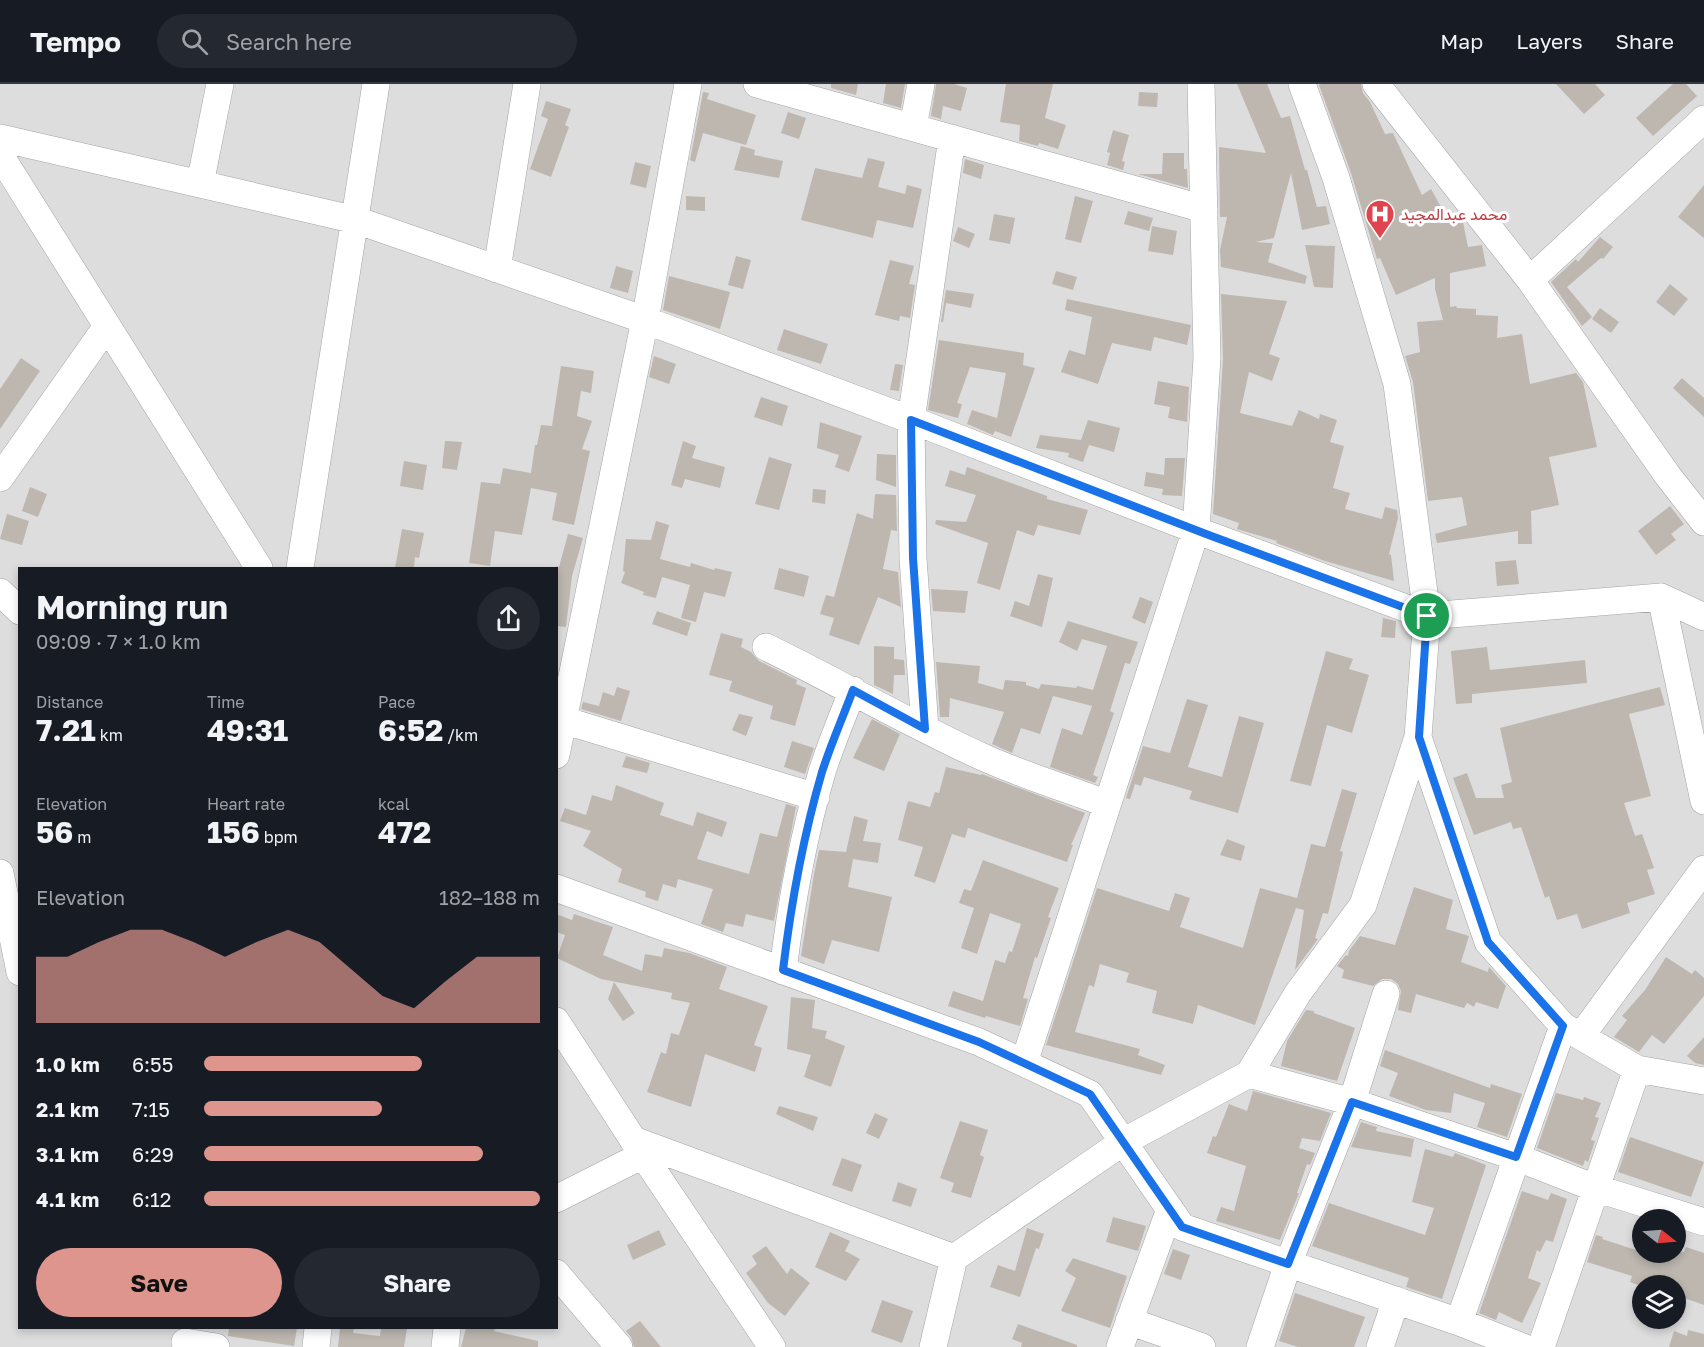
<!DOCTYPE html>
<html lang="en">
<head>
<meta charset="utf-8">
<style>
	:root { --surface:#171b24; --page:#242831; --text:#f1f3f6; --muted:#9ea1a6; --line:#363941; --accent:#dd958d }
	body { margin:0; font-family:"Golos Text",Vazirmatn,sans-serif; background:var(--page); color:var(--text); height:100vh; display:flex; flex-direction:column; font-size:22px; white-space:nowrap }
	* { box-sizing:border-box; margin:0 }
	p { font-size:20px; color:var(--muted) }
	.icon { flex:none; width:33px; height:33px; fill:none; stroke:currentColor; stroke-width:2; stroke-linecap:round; stroke-linejoin:round }
	.map { position:relative; flex:1; overflow:hidden }
	.drawer { position:absolute; left:18px; top:483px; width:540px; height:762px; display:flex; flex-direction:column; background:var(--surface); border-radius:0px; box-shadow:0 3px 9px #0003 }
	.drawer>* { flex:none }
	.needle { width:39px; rotate:107deg }
	.buttons { position:absolute; left:1632px; top:1125px; display:grid; gap:12px }
	.buttons a { display:grid; place-items:center; width:54px; height:54px; border-radius:50%; background:var(--surface); box-shadow:0 3px 9px #0003; font-size:30px }
	.pin { position:absolute; display:grid; place-items:center; width:51px; height:51px; color:#fff; margin:-26px; border:3px solid #fff; border-radius:50%; box-shadow:0 2px 6px #0007 }
	.round { display:grid; place-items:center; flex:none; width:63px; height:63px; border-radius:32px; background:var(--page) }
	.headline { display:flex; align-items:center; justify-content:space-between; height:102px; padding:0 18px }
	h1 { font-size:33px; font-weight:700; line-height:45px }
	.stats { display:grid; grid-template-columns:repeat(3,1fr); gap:9px; height:102px; padding:6px 18px }
	.stats div { display:grid; align-content:center }
	.stats b { font-size:30px; font-weight:700 }
	.stats small { font-size:16px; font-weight:400 }
	.stats p { font-size:16px }
	.chart { height:168px; padding:12px 18px }
	.chart p { display:flex; justify-content:space-between }
	.chart svg { width:100%; height:108px; margin-top:6px; fill:var(--accent); opacity:.7 }
	.button { display:flex; gap:12px; margin-top:auto; padding:12px 18px }
	.button a { flex:1; height:69px; border-radius:36px; background:var(--accent); color:#111; font-size:24px; font-weight:700; line-height:69px; text-align:center }
	.button a+a { background:var(--page); color:var(--text) }
	ul { padding:0 18px; list-style:none; font-size:20px }
	li { display:grid; grid-template-columns:96px 72px 1fr; align-items:center; height:45px }
	li i { height:15px; border-radius:8px; background:var(--accent) }
	header { display:flex; align-items:center; gap:36px; box-sizing:border-box; height:84px; padding:0 30px; background:var(--surface); border-bottom:2px solid var(--line) }
	header strong { font-size:28px }
	nav { display:flex; gap:33px; margin-inline-start:auto; font-size:21px }
	.search { width:420px; height:54px; background:var(--page); display:flex; align-items:center; gap:15px; box-sizing:border-box; padding:0 21px; border-radius:33px; color:var(--muted); font-size:22px }
	.map>svg:first-child { display:block }
	.residential { fill:#dedddd; fill-rule:evenodd }
	.building { fill:#bdb7b0 }
	.lines { fill:none; stroke-linecap:round; stroke-linejoin:round }
	.minor-casing { stroke:#a4a4a4; stroke-width:28 }
	.minor { stroke:#fff; stroke-width:27 }
	.route-casing { stroke:#fff; stroke-width:12 }
	.route { stroke:#1a73e8; stroke-width:8 }
	.labels { text-anchor:middle; stroke-width:6; stroke-linejoin:round; paint-order:stroke }
	.health-label { font-size:16px; fill:#be3a42; stroke:#fff; text-anchor:start }
</style>
</head>
<body>
<header>
<strong>Tempo</strong>
<div class="search"><svg class="icon" aria-label="search" viewBox="0 0 24 24"><circle cx="10" cy="10" r="6"/><path d="M15 15l6 6"/></svg>Search here</div>
<nav><a>Map</a><a>Layers</a><a>Share</a></nav>
</header>
<div class="map">
<svg width="1704" height="1263" viewBox="0 0 1704 1263">
	<rect width="100%" height="100%" fill="#f0eee7"/>
	<path class="residential" d="M0 0H1704V1263H0ZM20 484H556V1244H20ZM1642 1136H1676V1168H1642ZM1642 1202H1676V1234H1642Z"/>
	<path class="building" d="M831 0H858L856 11 831 4Z
		M886 0H905L901 24 883 19Z
		M936 0H954L967 4 961 27 943 22 941 35 931 32Z
		M1006 0H1053L1045 34 1066 41 1058 65 1039 59 1038 62 1019 57 1020 41 1000 38Z
		M1237 0H1267L1281 34 1290 32 1305 86H1307L1317 123 1326 122 1330 140 1302 146 1291 89 1274 154 1255 158 1273 159 1268 178 1307 192 1305 200 1221 183 1220 166 1227 133H1220L1219 63 1266 69Z
		M1321 0H1361L1363 9 1370 18 1385 50 1393 49 1422 111 1431 105 1451 141 1463 138 1468 163 1482 161 1486 182 1450 189V223L1456 222 1457 224 1476 225V231L1498 232 1497 254 1522 250 1530 300 1576 289 1583 298 1597 363 1549 373 1559 421 1531 427 1532 460H1518V447L1437 459 1435 450 1467 441 1462 413 1428 417 1413 298 1405 272 1420 268 1417 238 1443 236 1435 205V194L1396 211 1380 174 1377 175 1351 89 1319 1Z
		M1556 0H1595L1605 11 1584 30Z
		M1673 0H1686L1697 12 1653 52 1636 34Z
		M703 8 709 9 707 15 756 31 746 61 703 49 695 78 690 76Z
		M1139 8 1158 9 1157 23 1138 22Z
		M546 17 571 25 565 41 569 43 551 93 530 85 548 35 541 32Z
		M788 28 806 34 799 55 781 49Z
		M1113 46 1129 51 1122 77 1125 78 1123 86 1107 81 1110 69 1107 68Z
		M741 62 755 66 754 71 783 77 779 94 734 86Z
		M1163 69H1184V85H1187L1188 104 1138 90H1162Z
		M868 74 885 78 878 103 905 110 907 101 922 105 913 144 877 136 873 154 801 136 815 84 862 94Z
		M965 75 984 81 981 95 963 89Z
		M635 78 651 82 646 104 630 100Z
		M1704 101V154L1678 133Z
		M686 112 705 113V127L686 126Z
		M1075 112 1093 117 1081 159 1065 155Z
		M1128 127 1153 134 1149 147 1124 140Z
		M994 130 1015 134 1010 160 989 156Z
		M1152 142 1177 147 1173 171 1148 167Z
		M958 143 975 150 969 164 953 157Z
		M1600 153 1613 163 1603 175 1601 174 1567 203 1592 233 1582 242 1551 198 1576 175 1578 178Z
		M1305 161 1335 162 1333 204 1314 203Z
		M736 172 751 176 743 205 728 201Z
		M890 176 914 182 909 200 915 201 910 234 900 232 899 237 875 231Z
		M616 182 633 187 628 209 610 204Z
		M1056 187 1077 193 1073 206 1052 200Z
		M669 192 730 208 720 245 663 226Z
		M1670 200 1688 215 1674 232 1656 218Z
		M946 206 974 210 971 224 946 219 943 238H941Z
		M1221 210 1287 217 1269 270 1280 274 1272 297 1249 288 1240 329 1292 342 1299 326 1319 335 1320 330 1337 336 1330 358 1344 362 1333 404 1350 409 1345 425 1382 435 1385 423 1397 426 1398 434 1389 470 1391 471 1394 497 1325 477 1276 459 1277 457 1237 445 1239 439 1213 430 1223 275Z
		M1067 215 1191 241 1187 261 1154 253 1151 267 1112 259 1098 300 1061 288 1069 266 1085 271 1092 233 1065 226Z
		M1600 224 1619 238 1611 249 1592 235Z
		M784 245 828 260 821 280 777 266Z
		M939 256 1024 269 1023 281 1035 284 1011 353 995 347 993 351 967 340 972 326 997 334 1006 289 970 283 957 319 962 320 958 334 928 326Z
		M654 272 676 280 669 300 649 293Z
		M21 274 40 287 0 345V305Z
		M895 280 903 281 899 307 890 306Z
		M561 282 594 287 591 309 581 307 577 332 592 337 582 365 590 367 574 441 552 436 557 409 531 404 522 451 495 447 490 482 469 479 481 398 500 400 503 384 531 389 535 361H537L541 341 552 342Z
		M1682 294 1704 314V333L1673 304Z
		M1158 297 1189 303 1187 338 1168 334 1170 323 1154 320Z
		M761 313 788 322 782 342 754 333Z
		M1088 336 1120 344 1114 368 1089 361 1083 378 1068 373 1069 369 1036 364 1040 351 1081 356Z
		M820 338 862 352 849 388 835 383 839 371 817 364Z
		M445 357 462 358 457 386 442 384Z
		M683 357 696 362 692 374 725 383 720 404 685 395 682 404 671 401Z
		M877 370 896 371V403L876 396Z
		M769 373 792 380 779 426 755 420Z
		M1165 374H1185L1182 412 1162 411 1163 405 1144 402 1146 388 1164 391Z
		M404 377 427 381 423 406 400 402Z
		M967 383 1047 412V415L1088 426 1080 451 1038 441 1034 452 1017 446 1000 506 977 499 988 459 935 440 936 436 966 438 976 411 945 402 950 386 965 391Z
		M30 403 47 410 38 433 22 427Z
		M813 405 826 406 825 420 812 418Z
		M875 410 896 411 897 447 891 446 883 485 898 488 901 523 878 513 859 561 829 551 834 534 820 530 826 511 834 513 857 429 873 435Z
		M1670 422 1684 440 1671 450 1676 456 1656 471 1638 447Z
		M7 430 29 437 22 461 0 455Z
		M656 437 669 441 660 475 690 483 691 479 714 486 715 484 732 488 725 513 704 508 696 538 681 534 690 501 662 493 656 514 643 511 644 508 621 499 625 488 623 487 626 455 651 456Z
		M402 445 424 449 419 474 415 473 414 484H395Z
		M568 450 583 454 572 492 566 543 556 542V482L559 483Z
		M1516 476 1519 500 1497 502 1495 478Z
		M779 484 809 492 804 513 774 505Z
		M1038 490 1053 494 1042 543 1010 532 1015 517 1029 522Z
		M931 505 968 507 965 529 933 527Z
		M1140 513 1153 518 1145 540 1132 534Z
		M657 527 691 539 687 552 652 540Z
		M1383 534 1396 537 1395 554 1381 553Z
		M1068 537 1138 558 1130 580 1125 579 1110 627 1114 629 1093 691 1098 693 1095 699 1050 683 1062 644 1082 651 1092 622 1053 612 1040 650 1021 644 1012 669 992 660 1004 628 950 614 949 633H940L936 578 980 582 978 599 1003 606 1005 596 1026 598V601L1039 605 1041 600 1076 604 1077 602 1093 606 1107 562 1082 555 1077 567 1059 558Z
		M721 549 743 555 741 563 751 568 759 577 797 596 796 600 806 604 795 642 770 635 773 622 729 607 732 597 709 591Z
		M874 562 894 563V575L904 576 905 591H894L893 610 874 601Z
		M1487 563 1490 586 1585 576 1587 599 1472 610V619L1456 620 1451 567Z
		M1326 567 1353 575 1349 585 1369 591 1352 649 1327 641 1311 702 1290 697Z
		M617 603 630 607 621 637 581 625 583 618 599 622 603 608 614 612Z
		M1660 603 1665 621 1629 630 1651 712 1624 719 1635 752 1642 750 1654 784 1647 786 1655 810 1627 819 1630 829 1582 845 1577 830 1557 836 1549 812 1545 814 1521 743 1513 745 1511 738 1474 751 1453 694 1467 689 1476 714H1504L1501 701 1512 698 1500 644Z
		M1187 615 1208 621 1188 683 1222 693 1239 632 1264 639 1238 729 1189 715 1192 707 1144 693 1141 702 1135 700 1130 715 1126 714 1143 662 1170 669Z
		M739 630 753 633 746 652 732 646Z
		M872 635 900 650 884 687 853 674Z
		M792 657 814 664 805 690 784 683Z
		M626 672 650 679 647 689 622 683Z
		M946 683 981 691 982 690 1085 729 1071 761H1073L1067 778 968 744 965 754 952 750 935 799 914 792 923 763 898 756 908 717 930 723 935 708 939 709Z
		M616 701 664 719 660 731 693 742 697 728 727 738 722 753 707 747 697 775 749 790 760 749 777 753 786 720 796 723 774 837 746 830 743 843 726 839 723 848 701 840 713 805 678 795 676 804 663 800 658 817 645 813 646 808 618 798 622 785 583 762 591 747 560 737 565 724 586 731 592 711 612 717Z
		M1342 705 1357 709 1340 767 1343 768 1328 830 1323 829 1315 854 1318 855 1295 886 1304 826 1296 824 1255 941 1198 921 1193 940 1152 929 1157 907 1126 898 1129 889 1100 880 1094 903 1089 901 1075 948 1140 965 1138 971 1165 981 1161 991 1046 961 1097 804 1169 827 1175 809 1190 814 1180 843 1243 864 1260 804 1297 814 1311 760 1325 763Z
		M854 732 868 736 863 757 881 759 878 779 853 775 848 803 892 813 879 868 832 856 824 880 801 872 814 790 819 766 846 768Z
		M1227 755 1245 762 1241 777 1220 771Z
		M983 776 1059 804 1048 833 1051 834 1037 874 1035 873 1023 914 1028 915 1020 942 986 932 985 934 948 922 953 907 983 917 995 876 1005 879 1009 867 1012 868 1021 840 990 829 977 870 961 864 974 824 959 819 964 805 971 807Z
		M1414 803 1453 816 1446 845 1469 852 1461 878 1488 888 1489 883 1506 902 1498 925 1476 918 1474 923 1467 919 1464 924 1416 910 1411 929 1398 926 1401 907 1398 900 1391 895H1382L1373 902 1342 894 1344 886 1337 882 1346 871 1348 872 1349 867 1360 852 1395 861Z
		M556 830 572 836 574 830 613 843 603 871 642 887 645 870 662 873 664 864 689 869 727 883 719 905 768 922 754 961 762 964 755 988 705 970 691 1023 647 1008 661 968 666 970 671 949 679 951 690 919 671 915 672 909 601 895 557 874 565 851 556 848Z
		M1666 873 1692 890 1695 886 1704 894V912L1664 960 1652 951 1639 968 1614 953 1627 936 1622 932 1645 906Z
		M614 898 635 929 623 937 608 915Z
		M791 913 815 916 812 944 827 947 825 954 845 962 831 1003 804 993 811 971 787 965Z
		M1306 926 1314 927V929L1355 944 1337 997 1281 982 1287 957Z
		M1704 953V981L1695 979 1687 972Z
		M1385 966 1490 1004 1491 1000 1522 1010 1507 1053 1477 1043 1485 1019 1454 1009 1451 1029 1426 1026 1389 1012 1398 989 1380 982Z
		M1253 1007 1331 1029 1320 1057 1302 1054 1299 1064 1315 1069 1310 1081 1307 1080 1297 1109H1299L1280 1156 1216 1137 1221 1123 1234 1127 1246 1082 1207 1069 1213 1052 1216 1053 1229 1020 1247 1027Z
		M1556 1009 1583 1016 1584 1013 1601 1019 1595 1033 1599 1034 1591 1056 1595 1057 1588 1078 1585 1076 1583 1082 1537 1064Z
		M779 1022 818 1033 813 1047 776 1030Z
		M875 1029 888 1035 879 1055 866 1049Z
		M960 1037 988 1046 980 1071 984 1073 971 1114 951 1108 954 1099 940 1094Z
		M1361 1038 1377 1043 1376 1047 1414 1055 1411 1073 1351 1063Z
		M1630 1053 1704 1078 1691 1113 1618 1088Z
		M1425 1065 1453 1073 1455 1069 1486 1081 1442 1215 1406 1203 1409 1194 1312 1162 1329 1119 1425 1151 1434 1124 1412 1118Z
		M842 1074 862 1081 852 1108 832 1101Z
		M898 1098 917 1105 911 1123 892 1117Z
		M1522 1107 1548 1116 1551 1109 1567 1115 1553 1158 1546 1156 1540 1168 1537 1166 1528 1194 1541 1199 1522 1239 1499 1228 1496 1236 1479 1229Z
		M1113 1133 1146 1142 1138 1167 1106 1158Z
		M1027 1144 1044 1150 1039 1165 1036 1164 1020 1213 990 1203 998 1181 1015 1187Z
		M659 1146 666 1161 633 1176 627 1161Z
		M830 1148 850 1157 845 1167 860 1175 846 1197 815 1183Z
		M1596 1151 1603 1153 1602 1155 1642 1168H1684L1686 1163 1704 1169V1221L1676 1211V1202H1641L1630 1198 1632 1192 1587 1178Z
		M766 1162 787 1190 791 1184 810 1199 785 1232 768 1219 746 1189 757 1180 752 1172Z
		M1173 1165 1190 1171 1181 1196 1164 1190Z
		M1073 1174 1127 1192 1110 1244 1061 1227 1076 1194 1065 1187Z
		M1295 1209 1365 1233 1354 1263H1298L1279 1257Z
		M882 1216 913 1227 902 1259 871 1248Z
		M640 1237 661 1263H634L631 1253 626 1247Z
		M1018 1240 1077 1261V1263H1021L1022 1259 1012 1255Z
		M229 1244H297L294 1262 228 1252Z
		M340 1244H354L353 1249 380 1252 381 1244H407L404 1263H338Z
		M466 1244H495L494 1247 538 1257V1263H461Z
		M1688 1246 1704 1250V1263H1669L1674 1247 1687 1252Z"/>
	<g class="lines">
		<g class="minor-casing">
			<path id="minor" d="M757 0 1204 125
				M1376 0 1530 196 1668 392 1704 438
				M913 43 921 0
				M0 54 356 136 645 236 922 340 1206 450 1427 532 1661 513 1704 533
				M0 71 259 484
				M200 100 220 0
				M497 185 527 0
				M1530 196 1704 35
				M0 394 107 242
				M300 484 376 0
				M0 508 20 527
				M1661 513 1704 717
				M766 563C840 599 911 641 987 675 1026 692 1068 705 1107 720
				M563 636 816 713
				M925 645 913 474 911 336 952 54
				M1418 653 1488 858 1563 942 1637 985 1704 997
				M556 671 645 236 688 0
				M0 789 20 888
				M556 804 979 958 1090 1010 1182 1143 1459 1238 1523 1263
				M783 887C791 820 803 753 822 688 831 660 842 633 853 606
				M556 937 643 1071 772 1263
				M1581 952 1704 785
				M1024 979 1196 446 1207 274 1201 0
				M1249 990 1352 1018 1516 1073 1595 1104 1704 1138
				M633 1056 954 1174 1123 1058 1249 990 1298 909 1363 821 1418 653 1427 532 1397 300 1336 94 1302 0
				M556 1115 643 1071
				M556 1189 619 1263
				M1129 1237 1202 1263
				M1459 1238 1563 942
				M185 1258 216 1263
				M316 1263 318 1244
				M445 1263 447 1244
				M933 1263 954 1174
				M1120 1263 1170 1125
				M1260 1263 1288 1180 1352 1018 1386 910
				M1380 1263 1396 1216
				M1541 1263 1637 985"/>
		</g>
		<use href="#minor" class="minor"/>
	</g>
	<g class="lines">
		<g class="route-casing">
			<path id="route" d="M911 336 1206 450 1427 532 1419 653 1488 858 1563 942 1516 1073 1352 1018 1288 1180 1182 1143 1090 1010 979 958 783 886C791 820 803 753 822 688 831 660 843 633 853 606L925 645 913 474Z"/>
		</g>
		<use href="#route" class="route"/>
	</g>
	<defs>
		<g id="hospital-pin" transform="scale(1.5)"><path d="M0 17L-7.5 6A9.5 9.5 0 1 1 7.5 6Z" fill="#e0444e" stroke="#fff"/><path d="M-5-5h3v3.5h4V-5h3V5h-3V1.5h-4V5h-3Z" fill="#fff"/></g>
	</defs>
	<g fill-rule="evenodd">
		<use href="#hospital-pin" x="1380" y="130"/>
	</g>
	<g class="labels">
		<g class="health-label">
			<text x="1401" y="136">محمد عبدالمجيد</text>
		</g>
	</g>
</svg>
<div class="buttons">
<a><svg class="needle" viewBox="-14 -14 28 28"><path d="M0-13l5 13h-10z" fill="#e53935"/><path d="M0 13l5-13h-10z" fill="#9ea1a6"/></svg></a>
<a><svg class="icon" aria-label="layers" viewBox="0 0 24 24"><path d="M12 4l9 5-9 5-9-5zM3 14l9 5 9-5"/></svg></a>
</div>
<div class="pin" style="left:1427px;top:532px;background:#1e9e55"><svg class="icon" aria-label="arrive" viewBox="0 0 24 24"><path d="M6 21V4h12l-3 4 3 4H6"/></svg></div>
<section class="drawer">
<div class="headline"><div><h1>Morning run</h1><p>09:09 · 7 × 1.0 km</p></div><a class="round"><svg class="icon" aria-label="share" viewBox="0 0 24 24"><path d="M12 15V3M7 8l5-5 5 5M5 13v7h14v-7"/></svg></a></div>
<div class="stats">
<div><p>Distance</p><b>7.21<small> km</small></b></div>
<div><p>Time</p><b>49:31</b></div>
<div><p>Pace</p><b>6:52<small> /km</small></b></div>
</div>
<div class="stats">
<div><p>Elevation</p><b>56<small> m</small></b></div>
<div><p>Heart rate</p><b>156<small> bpm</small></b></div>
<div><p>kcal</p><b>472</b></div>
</div>
<div class="chart"><p><span>Elevation</span>182–188 m</p>
<svg viewBox="0 0 160 44" preserveAspectRatio="none"><path d="M0 44V17L10 17L20 11L30 6L40 6L50 11L60 17L70 11L80 6L90 11L100 22L110 33L120 38L130 27L140 17L150 17L160 17V44z"/></svg>
</div>
<ul>
<li><b>1.0 km</b>6:55<i style="width:65%"></i></li>
<li><b>2.1 km</b>7:15<i style="width:53%"></i></li>
<li><b>3.1 km</b>6:29<i style="width:83%"></i></li>
<li><b>4.1 km</b>6:12<i style="width:100%"></i></li>
</ul>
<div class="button"><a>Save</a><a>Share</a></div>
</section>
</div>
</body>
</html>
